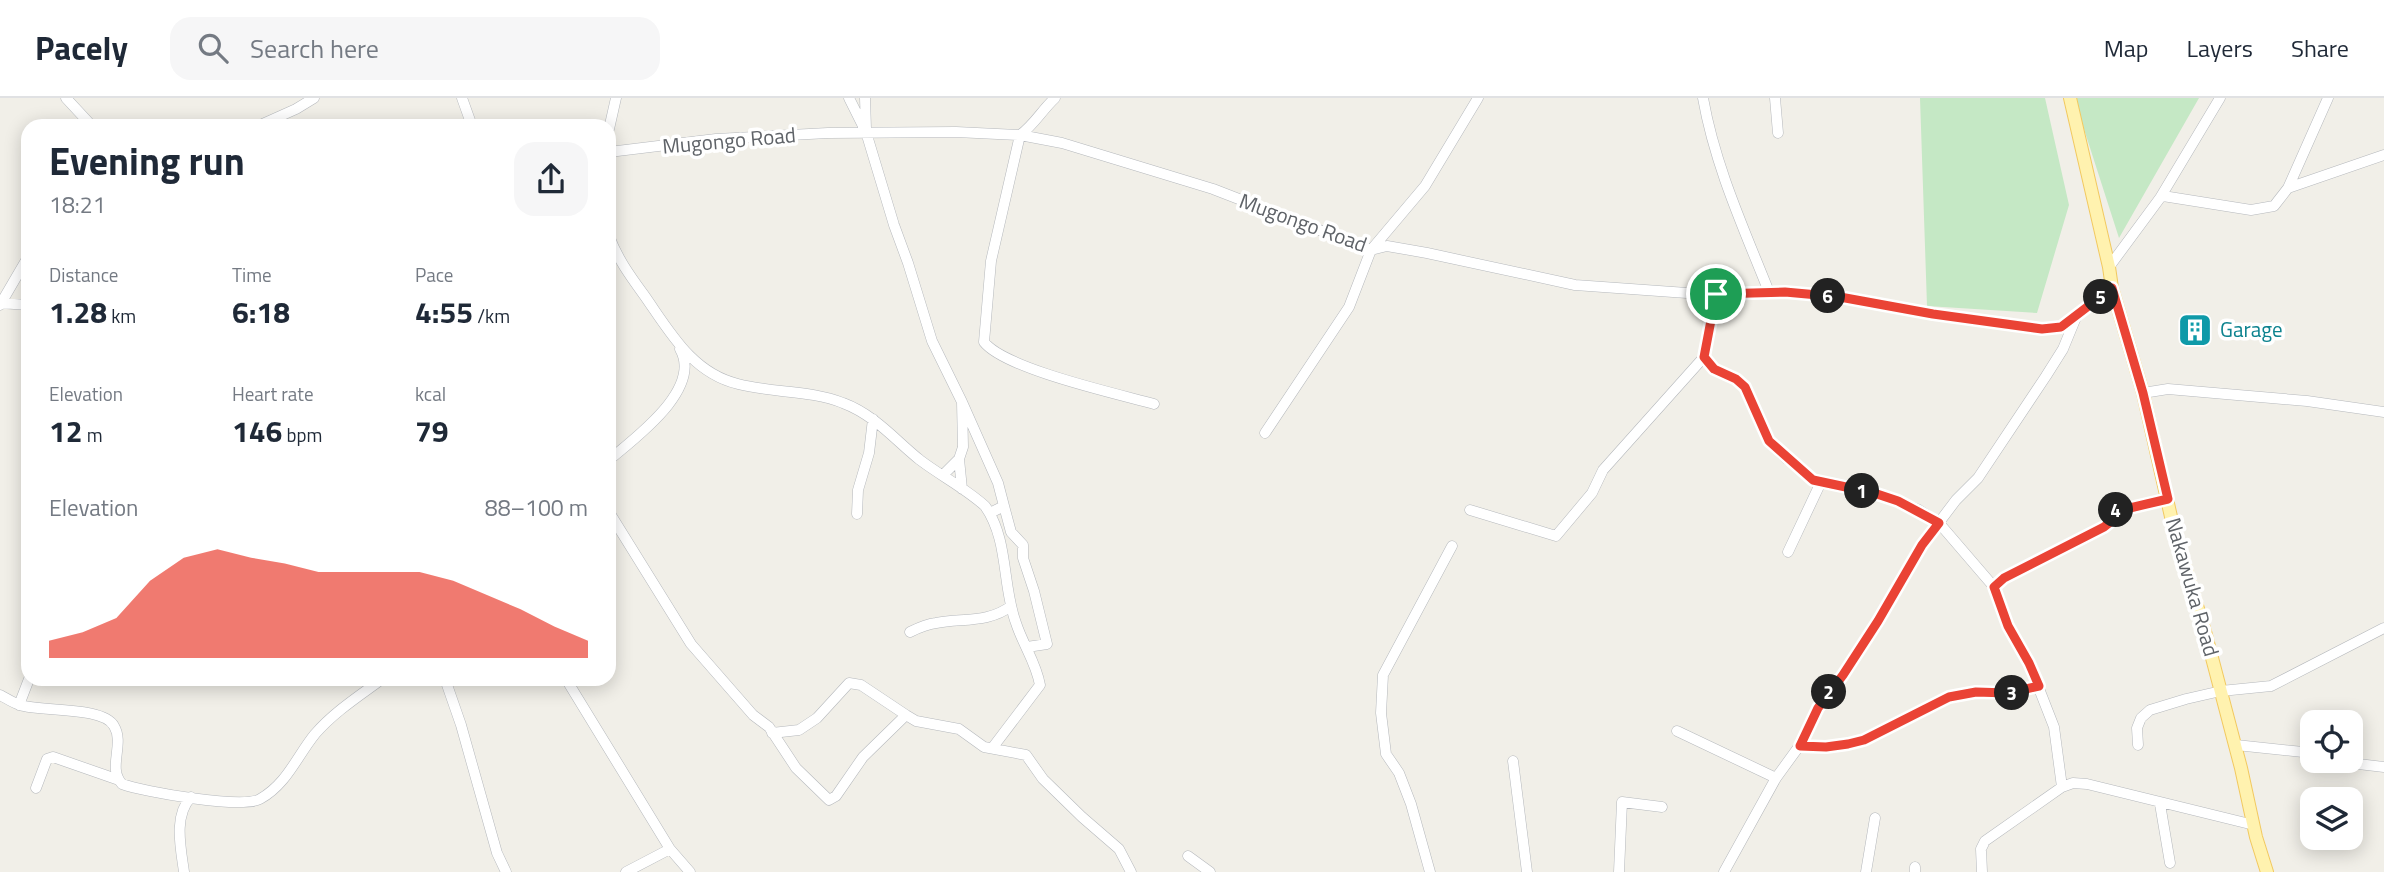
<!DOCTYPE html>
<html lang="en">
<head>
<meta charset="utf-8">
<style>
	:root { --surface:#fff; --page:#f6f6f7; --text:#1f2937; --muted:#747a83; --line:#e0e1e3; --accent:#ea4335 }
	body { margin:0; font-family:"Titillium Web",sans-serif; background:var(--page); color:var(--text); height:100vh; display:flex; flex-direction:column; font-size:26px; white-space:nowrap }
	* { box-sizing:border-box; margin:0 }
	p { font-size:23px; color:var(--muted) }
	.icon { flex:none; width:38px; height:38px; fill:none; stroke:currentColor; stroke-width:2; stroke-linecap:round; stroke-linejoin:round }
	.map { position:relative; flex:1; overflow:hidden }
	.details { position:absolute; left:21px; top:21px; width:595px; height:567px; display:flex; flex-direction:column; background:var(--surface); border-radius:21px; box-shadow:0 4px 18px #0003 }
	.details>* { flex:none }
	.tools { position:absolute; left:2300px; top:612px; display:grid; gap:14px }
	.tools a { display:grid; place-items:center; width:63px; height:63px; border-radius:14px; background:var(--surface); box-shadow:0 4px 18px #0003; font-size:35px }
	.pin { position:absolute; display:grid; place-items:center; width:60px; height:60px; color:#fff; margin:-30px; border:4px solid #fff; border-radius:50%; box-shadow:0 2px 7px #0007 }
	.km { position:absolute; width:35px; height:35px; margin:-18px; border-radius:50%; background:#222; color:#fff; font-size:19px; line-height:35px; text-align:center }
	.round { display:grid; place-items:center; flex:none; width:74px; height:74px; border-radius:21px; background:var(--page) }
	.head { display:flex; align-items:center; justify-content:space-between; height:119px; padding:0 28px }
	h1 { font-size:38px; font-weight:700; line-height:52px }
	.stats { display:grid; grid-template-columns:repeat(3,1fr); gap:10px; height:119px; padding:7px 28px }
	.stats div { display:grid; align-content:center }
	.stats b { font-size:30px; font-weight:700 }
	.stats small { font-size:19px; font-weight:400 }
	.stats p { font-size:19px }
	.chart { height:196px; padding:14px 28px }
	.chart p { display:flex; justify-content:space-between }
	.chart svg { width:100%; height:126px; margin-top:7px; fill:var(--accent); opacity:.7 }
	header { display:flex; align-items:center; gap:42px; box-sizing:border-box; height:98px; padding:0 35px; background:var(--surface); border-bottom:2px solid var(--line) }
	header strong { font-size:33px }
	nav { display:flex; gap:38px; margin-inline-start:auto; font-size:24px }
	.search { width:490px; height:63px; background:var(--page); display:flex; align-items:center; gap:18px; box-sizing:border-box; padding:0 24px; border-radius:21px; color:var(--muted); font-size:26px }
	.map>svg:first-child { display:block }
	.green { fill:#c5e8c5 }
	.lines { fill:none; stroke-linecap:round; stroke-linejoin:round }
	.minor-casing { stroke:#b5b8bc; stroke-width:11 }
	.major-casing { stroke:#f2c960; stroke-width:14 }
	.minor { stroke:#fff; stroke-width:10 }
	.major { stroke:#fff2af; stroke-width:12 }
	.route-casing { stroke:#fff; stroke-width:14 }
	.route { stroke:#ea4335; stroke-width:9 }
	.labels { text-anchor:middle; stroke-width:7; stroke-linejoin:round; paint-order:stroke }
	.street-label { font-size:21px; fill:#5f6368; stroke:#fff }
	.culture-label { font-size:21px; fill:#0d838f; stroke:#fff; text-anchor:start }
</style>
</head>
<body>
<header>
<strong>Pacely</strong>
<div class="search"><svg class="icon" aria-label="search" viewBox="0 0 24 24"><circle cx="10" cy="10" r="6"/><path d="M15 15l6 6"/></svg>Search here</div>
<nav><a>Map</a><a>Layers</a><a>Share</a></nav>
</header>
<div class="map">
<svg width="2384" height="774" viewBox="0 0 2384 774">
	<rect width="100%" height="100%" fill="#f1efe8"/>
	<path class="green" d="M1920 0H2045L2069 107 2037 215 1927 208Z
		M2074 0H2199L2119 140Z"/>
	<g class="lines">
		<g class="minor-casing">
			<path id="minor" d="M66 0 91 27 98 28
				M462 0 472 28
				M849 0 866 34 894 127 908 165 932 243 962 304
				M865 0 866 31
				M1055 0C1042 12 1034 27 1020 37L991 163 984 244C1005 271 1118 296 1154 306
				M1703 0C1715 68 1744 131 1769 194
				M1775 0 1778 35
				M258 28 296 11 314 0
				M609 31 616 0
				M609 54 716 41 828 35 956 34 1020 37 1062 45 1213 91 1371 152 1387 148 1427 155 1575 187 1701 196 1785 194 1841 199 1933 216 2042 231 2061 229 2112 190
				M2288 90 2384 57
				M2160 100 2220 0
				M609 138C617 160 631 179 644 197 670 234 692 275 738 286 772 295 811 292 843 305 875 317 895 342 920 362 941 378 965 390 985 408 1009 442 1002 488 1016 525 1023 547 1036 564 1040 587L993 649
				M2109 169 2160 100 2163 98 2251 112 2274 108 2288 90 2328 0
				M0 205 28 207
				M0 207 28 159
				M1704 259 1714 271 1736 281 1745 289 1772 347 1787 361 1799 368 1813 382 1874 395 1919 412 1939 425 1994 489
				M2143 295 2168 291 2307 303 2384 314
				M1265 335 1349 209 1371 152 1425 88 1478 0
				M959 361 962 391
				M609 362C635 340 703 291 680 251
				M943 377 959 361 963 349 962 304 998 385 1004 408 990 415
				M1004 408 1011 434 1023 447V460L1034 493 1047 546 1027 549
				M1470 412 1556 438 1592 395 1603 372 1704 259 1716 196
				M609 414 691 546 753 617 769 629 796 670 829 702 836 698 863 659 906 617 916 623 959 631 984 649 1026 657 1043 681 1082 719 1119 751 1131 774
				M857 416 858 392 869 355 873 321
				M1788 454 1821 384
				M910 534C918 530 927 526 936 525 962 520 989 525 1011 508
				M445 581 461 627 497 755 506 774
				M566 581 670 751 690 774
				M0 597C6 600 13 605 20 607 40 614 103 608 114 628 125 646 107 670 122 686 144 694 242 711 260 701 287 686 297 658 315 636 334 614 359 598 382 581
				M19 607 29 581
				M1677 633 1776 680
				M772 635 799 632 817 620 849 585 861 587 906 617
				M1800 647 1826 648 1848 646 1864 642 1949 599 1976 594 2009 595 2039 588
				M2138 647 2137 630 2141 620 2150 612 2186 601 2221 593 2271 588 2384 530
				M2236 647 2303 654 2312 656
				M1513 663 1527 774
				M2333 663 2384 669
				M2062 689 2054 629 2029 565 2008 528 1994 489 2004 479 2104 429 2109 425 2113 414 2168 401
				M36 690 47 661 53 659 119 682
				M2160 706 2170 765
				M1188 758 1210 774
				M1915 769V774
				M184 774C181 751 173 718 191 699
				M626 774 670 751
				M1430 774 1411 706 1399 675 1386 656 1381 615 1383 577 1452 448
				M1619 774 1622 704 1662 709
				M1724 774 1776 680 1800 647 1818 610 1843 577 1878 524 1922 447 1956 402 1978 380 2046 278 2063 251 2077 217
				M1866 774 1875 720
				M1982 774 1981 751 1985 743 2062 689 2073 685 2087 686 2254 727"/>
		</g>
		<g class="major-casing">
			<path id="major" d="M2070 0 2109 169 2112 190 2143 295 2174 432 2206 537 2241 670 2256 739 2267 774"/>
		</g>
		<use href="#minor" class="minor"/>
		<use href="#major" class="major"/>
	</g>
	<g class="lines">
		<g class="route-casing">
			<path id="route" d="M2112 190 2143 295 2168 401 2113 414 2109 425 2104 429 2004 480 1994 489 2008 528 2029 565 2039 588 2008 595 1976 594 1949 599 1864 642 1848 646 1826 649 1800 648 1818 610 1843 577 1878 523 1922 447 1939 425 1898 403 1874 395 1813 382 1769 343 1745 289 1736 281 1714 271 1704 259 1716 196 1785 194 1840 199 1933 216 2042 231 2061 229Z"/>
		</g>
		<use href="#route" class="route"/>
	</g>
	<defs>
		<g id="building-square" transform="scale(1.75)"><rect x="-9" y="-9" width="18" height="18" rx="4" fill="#0f9aa8" stroke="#fff"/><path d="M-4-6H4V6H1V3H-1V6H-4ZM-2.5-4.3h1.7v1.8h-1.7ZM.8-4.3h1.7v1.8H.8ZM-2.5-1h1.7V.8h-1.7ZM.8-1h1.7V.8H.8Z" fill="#fff"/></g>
	</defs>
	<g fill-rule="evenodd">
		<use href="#building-square" x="2195" y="232"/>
	</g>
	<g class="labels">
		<g class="street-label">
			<text transform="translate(729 43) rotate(-5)" y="7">Mugongo Road</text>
			<text transform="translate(1303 125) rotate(20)" y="7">Mugongo Road</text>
			<text transform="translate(2192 489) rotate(74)" y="7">Nakawuka Road</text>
		</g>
		<g class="culture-label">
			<text x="2220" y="239">Garage</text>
		</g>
	</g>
</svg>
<div class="tools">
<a><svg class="icon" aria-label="locate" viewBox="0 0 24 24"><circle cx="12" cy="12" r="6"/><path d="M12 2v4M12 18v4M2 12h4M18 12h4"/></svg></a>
<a><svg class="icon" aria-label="layers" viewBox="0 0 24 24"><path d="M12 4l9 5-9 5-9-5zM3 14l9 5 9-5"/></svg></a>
</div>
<div class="pin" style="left:1716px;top:196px;background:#1e9e55"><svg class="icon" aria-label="arrive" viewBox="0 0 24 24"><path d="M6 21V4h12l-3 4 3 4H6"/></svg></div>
<b class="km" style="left:1862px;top:393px">1</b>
<b class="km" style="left:1829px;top:594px">2</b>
<b class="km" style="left:2012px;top:595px">3</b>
<b class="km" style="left:2116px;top:412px">4</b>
<b class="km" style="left:2101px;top:199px">5</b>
<b class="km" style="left:1828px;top:198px">6</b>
<section class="details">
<div class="head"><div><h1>Evening run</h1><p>18:21</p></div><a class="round"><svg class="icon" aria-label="share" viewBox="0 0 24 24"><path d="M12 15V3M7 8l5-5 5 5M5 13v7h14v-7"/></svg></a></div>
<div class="stats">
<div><p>Distance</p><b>1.28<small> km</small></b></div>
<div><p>Time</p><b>6:18</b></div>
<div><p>Pace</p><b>4:55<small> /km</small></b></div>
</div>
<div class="stats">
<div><p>Elevation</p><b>12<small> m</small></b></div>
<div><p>Heart rate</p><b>146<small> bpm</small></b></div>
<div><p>kcal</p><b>79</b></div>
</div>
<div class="chart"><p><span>Elevation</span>88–100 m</p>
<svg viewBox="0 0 160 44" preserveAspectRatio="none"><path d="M0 44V38L10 35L20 30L30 17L40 9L50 6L60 9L70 11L80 14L90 14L100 14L110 14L120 17L130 22L140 27L150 33L160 38V44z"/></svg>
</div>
</section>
</div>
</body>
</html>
